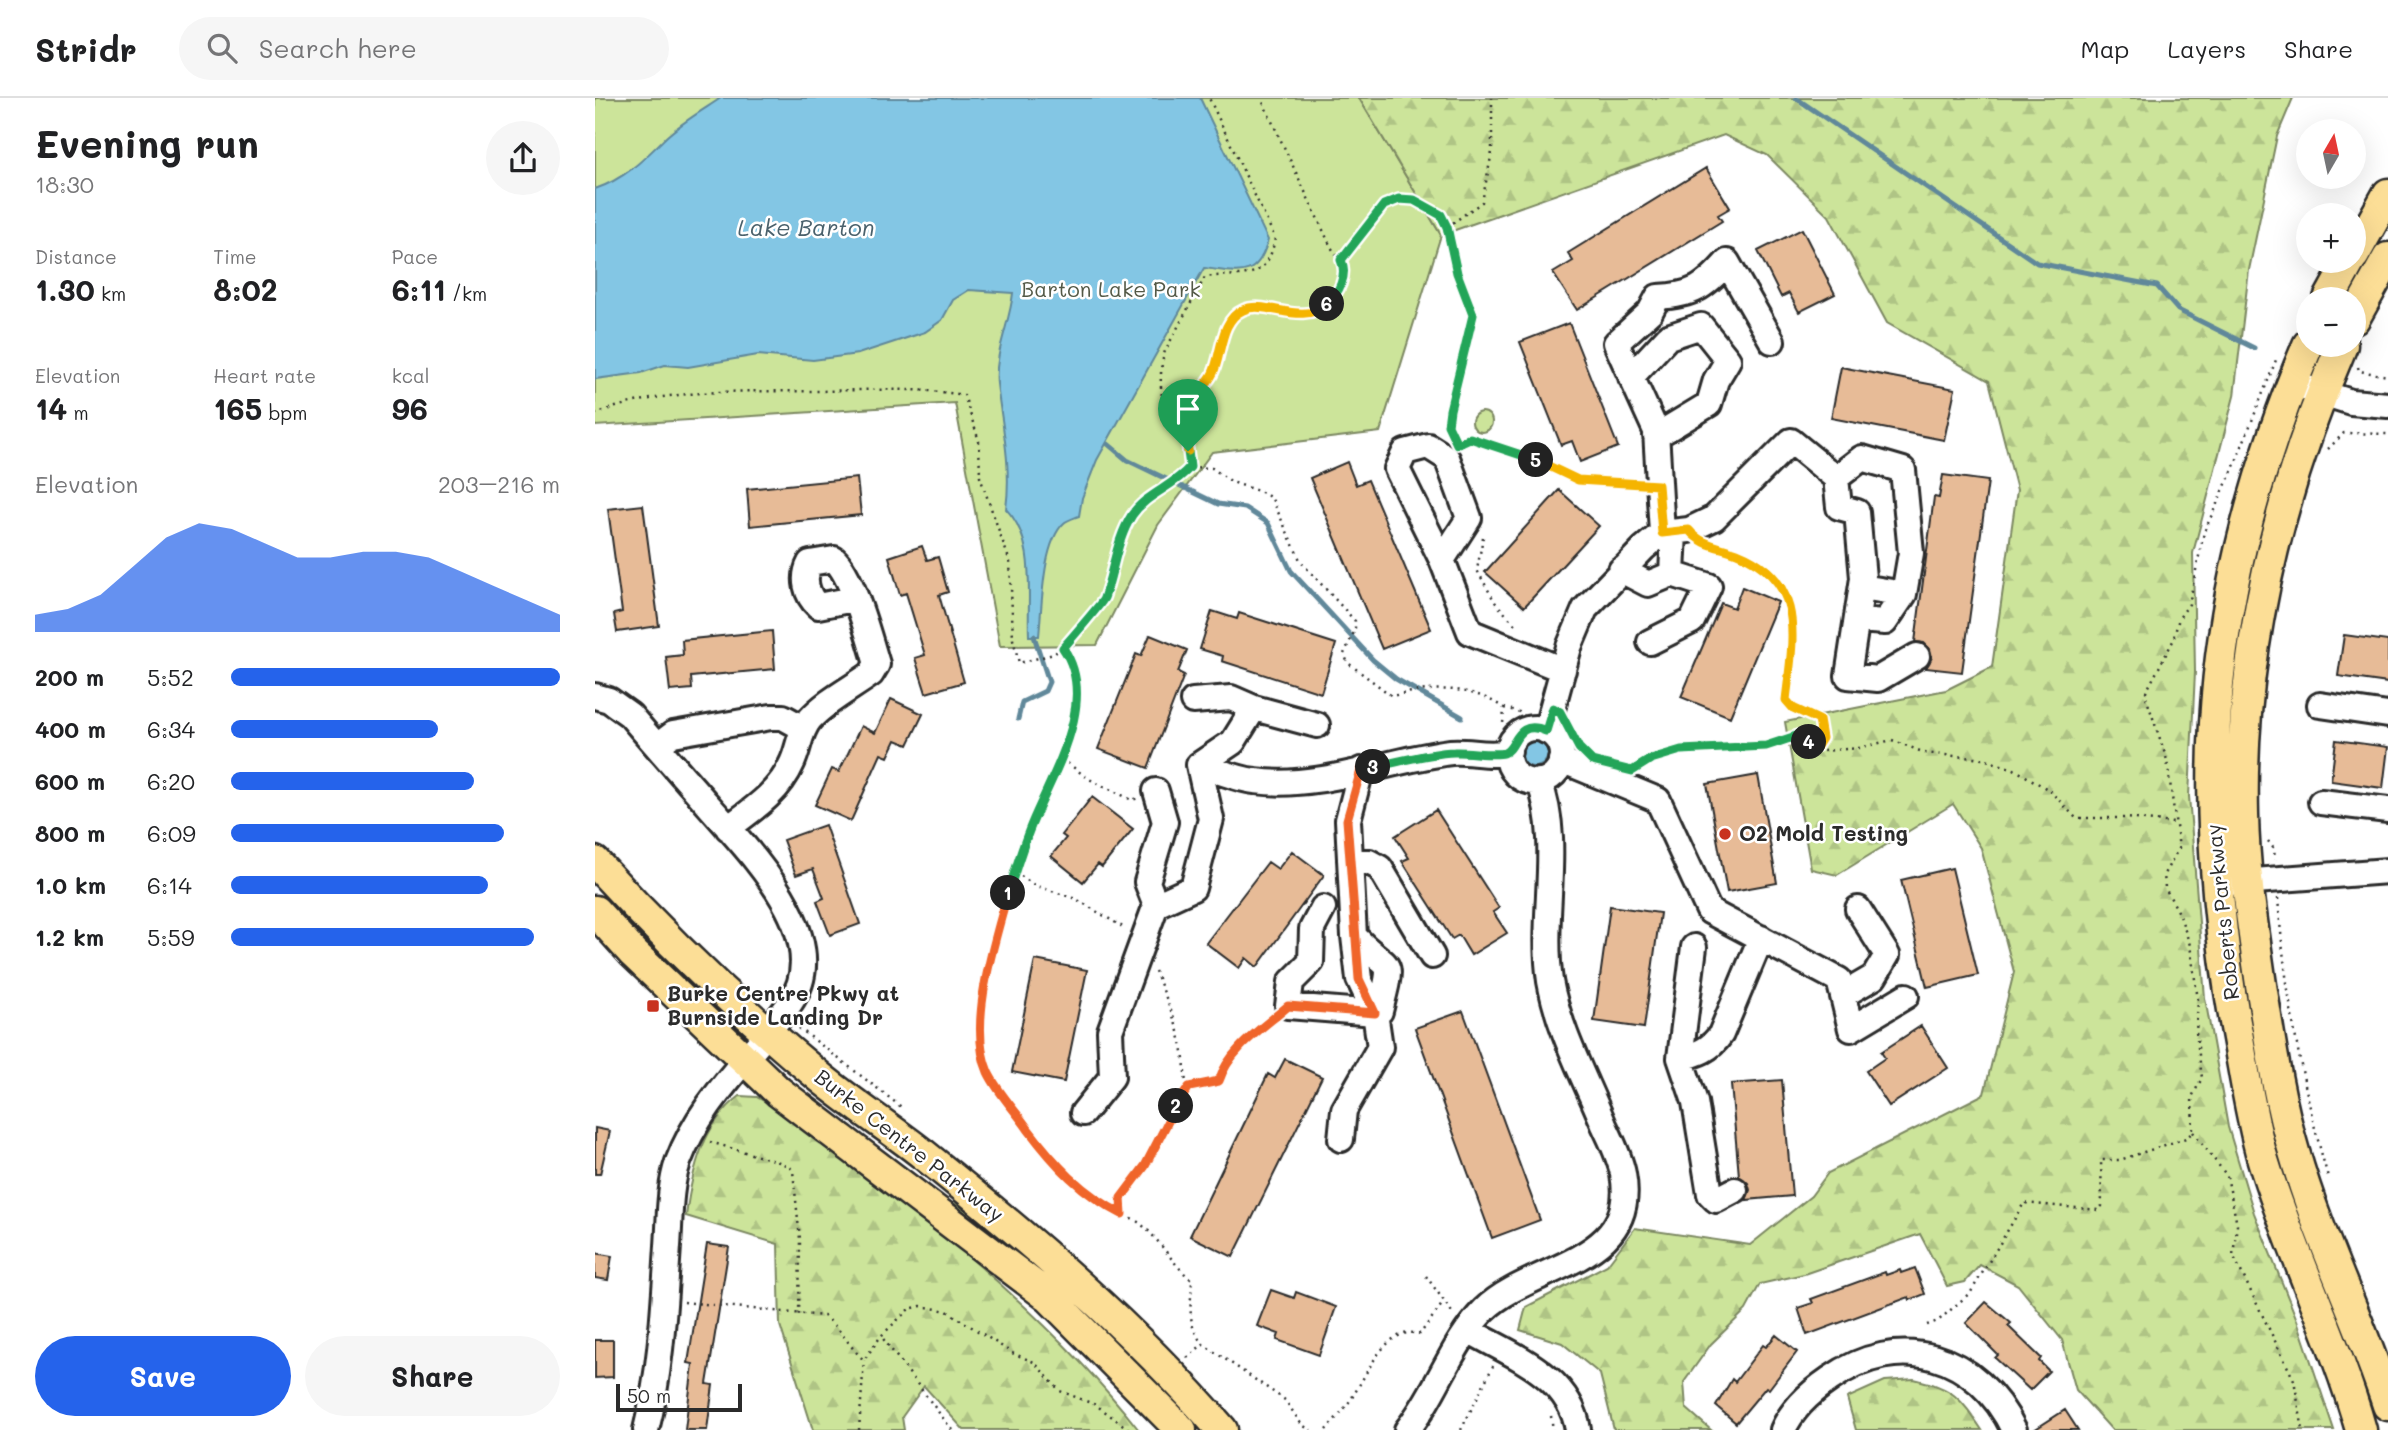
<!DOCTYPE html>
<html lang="en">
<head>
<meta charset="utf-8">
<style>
	:root { --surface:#fff; --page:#f6f6f6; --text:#202124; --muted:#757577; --line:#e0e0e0; --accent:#2563eb }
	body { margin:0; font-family:Mali,sans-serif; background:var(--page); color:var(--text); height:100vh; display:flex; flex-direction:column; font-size:26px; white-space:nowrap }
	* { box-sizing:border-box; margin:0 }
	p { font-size:23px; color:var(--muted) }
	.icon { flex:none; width:38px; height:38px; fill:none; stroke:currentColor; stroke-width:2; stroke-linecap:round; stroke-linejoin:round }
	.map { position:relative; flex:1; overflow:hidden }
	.sheet { display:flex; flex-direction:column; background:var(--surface); width:595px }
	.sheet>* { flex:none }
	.needle { width:46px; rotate:9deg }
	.controls { position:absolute; left:1701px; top:21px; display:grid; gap:14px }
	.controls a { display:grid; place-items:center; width:70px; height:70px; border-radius:50%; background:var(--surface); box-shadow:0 7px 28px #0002; font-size:35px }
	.scale { position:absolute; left:21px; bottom:18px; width:126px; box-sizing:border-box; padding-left:7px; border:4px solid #2b2b2b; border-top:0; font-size:19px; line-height:24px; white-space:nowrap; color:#2b2b2b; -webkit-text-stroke:5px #fff; paint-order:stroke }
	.pin { position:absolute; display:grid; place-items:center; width:60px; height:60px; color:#fff; margin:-72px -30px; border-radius:50% 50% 50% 0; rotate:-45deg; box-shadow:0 0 7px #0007 }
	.pin .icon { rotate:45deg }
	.km { position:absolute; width:35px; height:35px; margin:-18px; border-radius:50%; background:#222; color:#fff; font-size:19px; line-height:35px; text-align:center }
	.round { display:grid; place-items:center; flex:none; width:74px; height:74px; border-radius:37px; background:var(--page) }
	.head { display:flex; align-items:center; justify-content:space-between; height:119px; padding:0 35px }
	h1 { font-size:38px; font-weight:700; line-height:52px }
	.metrics { display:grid; grid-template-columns:repeat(3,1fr); gap:10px; height:119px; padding:7px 35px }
	.metrics div { display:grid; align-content:center }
	.metrics b { font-size:30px; font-weight:700 }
	.metrics small { font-size:19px; font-weight:400 }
	.metrics p { font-size:19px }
	.chart { height:196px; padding:14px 35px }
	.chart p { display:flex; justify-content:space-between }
	.chart svg { width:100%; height:126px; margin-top:7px; fill:var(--accent); opacity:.7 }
	.cta { display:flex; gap:14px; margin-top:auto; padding:14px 35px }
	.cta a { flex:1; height:80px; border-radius:42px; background:var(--accent); color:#fff; font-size:28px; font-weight:700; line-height:80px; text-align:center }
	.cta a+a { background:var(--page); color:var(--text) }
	ul { padding:0 35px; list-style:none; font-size:23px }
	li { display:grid; grid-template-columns:112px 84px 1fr; align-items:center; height:52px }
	li i { height:18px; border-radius:9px; background:var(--accent) }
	header { display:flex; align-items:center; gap:42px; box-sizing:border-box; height:98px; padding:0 35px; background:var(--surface); border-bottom:2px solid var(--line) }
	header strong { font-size:33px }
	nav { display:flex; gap:38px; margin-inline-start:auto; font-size:24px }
	.search { width:490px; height:63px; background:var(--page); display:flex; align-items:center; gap:18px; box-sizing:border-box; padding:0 24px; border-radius:38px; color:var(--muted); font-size:26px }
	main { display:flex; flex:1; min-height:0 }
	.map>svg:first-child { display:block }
	.green { fill:#cce49a; stroke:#7c8862; stroke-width:2 }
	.forest { fill:url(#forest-firs); stroke:#7c8862; stroke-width:2 }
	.water { fill:#83c6e4; stroke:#60889a; stroke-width:2 }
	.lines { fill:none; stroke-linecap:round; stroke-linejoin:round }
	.stream { stroke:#60889a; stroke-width:5 }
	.building { fill:#e7bb97; stroke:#2b2b2b; stroke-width:2 }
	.minor-casing { stroke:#2b2b2b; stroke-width:30 }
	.major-casing { stroke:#2b2b2b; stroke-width:35 }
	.path { stroke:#2b2b2b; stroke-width:2.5; stroke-dasharray:2 5; stroke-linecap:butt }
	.minor { stroke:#fff; stroke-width:24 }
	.major { stroke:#fcde96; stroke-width:30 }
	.split-1-casing { stroke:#fff; stroke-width:14 }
	.split-2-casing { stroke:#fff; stroke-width:14 }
	.split-3-casing { stroke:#fff; stroke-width:14 }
	.split-4-casing { stroke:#fff; stroke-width:14 }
	.split-5-casing { stroke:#fff; stroke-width:14 }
	.split-6-casing { stroke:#fff; stroke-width:14 }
	.split-7-casing { stroke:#fff; stroke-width:14 }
	.split-1 { stroke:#22a559; stroke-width:9 }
	.split-2 { stroke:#f0652b; stroke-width:9 }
	.split-3 { stroke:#f0652b; stroke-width:9 }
	.split-4 { stroke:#22a559; stroke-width:9 }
	.split-5 { stroke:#f5b400; stroke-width:9 }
	.split-6 { stroke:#22a559; stroke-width:9 }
	.split-7 { stroke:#f5b400; stroke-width:9 }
	.poi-dot { fill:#c8321e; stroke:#fff; stroke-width:2.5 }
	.labels { text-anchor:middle; stroke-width:5; stroke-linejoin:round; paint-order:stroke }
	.park-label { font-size:21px; fill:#535947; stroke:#fff }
	.poi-label { font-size:21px; font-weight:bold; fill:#2b2b2b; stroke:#fff; text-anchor:start }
	.street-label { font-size:21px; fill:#2b2b2b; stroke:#fff }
	.water-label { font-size:23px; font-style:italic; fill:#4a616c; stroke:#fff }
</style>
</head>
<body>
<header>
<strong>Stridr</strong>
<div class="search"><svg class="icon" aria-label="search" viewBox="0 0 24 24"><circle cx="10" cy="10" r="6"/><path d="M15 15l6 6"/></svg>Search here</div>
<nav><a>Map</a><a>Layers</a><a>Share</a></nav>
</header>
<main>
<section class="sheet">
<div class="head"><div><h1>Evening run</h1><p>18:30</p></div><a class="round"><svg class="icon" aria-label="share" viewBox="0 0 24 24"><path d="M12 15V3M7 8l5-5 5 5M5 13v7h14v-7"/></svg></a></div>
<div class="metrics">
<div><p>Distance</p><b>1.30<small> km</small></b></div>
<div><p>Time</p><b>8:02</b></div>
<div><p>Pace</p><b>6:11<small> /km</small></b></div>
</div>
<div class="metrics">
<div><p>Elevation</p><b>14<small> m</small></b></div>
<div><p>Heart rate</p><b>165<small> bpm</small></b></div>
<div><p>kcal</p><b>96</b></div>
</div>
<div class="chart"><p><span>Elevation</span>203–216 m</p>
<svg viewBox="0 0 160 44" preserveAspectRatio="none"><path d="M0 44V38L10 36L20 31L30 21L40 11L50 6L60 8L70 13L80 18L90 18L100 16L110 16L120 18L130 23L140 28L150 33L160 38V44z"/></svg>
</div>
<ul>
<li><b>200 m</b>5:52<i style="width:100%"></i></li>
<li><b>400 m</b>6:34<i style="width:63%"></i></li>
<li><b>600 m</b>6:20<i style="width:74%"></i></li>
<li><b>800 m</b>6:09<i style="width:83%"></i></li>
<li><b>1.0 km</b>6:14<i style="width:78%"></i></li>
<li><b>1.2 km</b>5:59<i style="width:92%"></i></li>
</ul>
<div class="cta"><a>Save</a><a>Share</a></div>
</section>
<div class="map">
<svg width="1793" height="1332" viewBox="0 0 1793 1332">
	<defs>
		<pattern id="forest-firs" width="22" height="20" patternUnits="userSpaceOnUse" patternTransform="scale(1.75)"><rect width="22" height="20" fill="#cce49a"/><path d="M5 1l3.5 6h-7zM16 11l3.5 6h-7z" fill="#afc485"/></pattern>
	</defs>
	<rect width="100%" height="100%" fill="#fff"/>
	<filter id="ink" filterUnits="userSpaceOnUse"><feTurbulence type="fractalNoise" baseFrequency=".0143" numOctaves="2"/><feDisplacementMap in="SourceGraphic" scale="14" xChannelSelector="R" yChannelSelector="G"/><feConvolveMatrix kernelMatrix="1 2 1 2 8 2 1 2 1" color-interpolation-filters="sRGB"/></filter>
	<g filter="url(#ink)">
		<path class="green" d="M0 0H764L846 137 785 334 617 354 563 427 502 547 405 548 360 305 0 328Z
			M877 324a10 10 0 1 1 20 0a10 10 0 1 1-20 0Z
			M359 1105 394 1125 471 1190 518 1239 493 1223 357 1108Z"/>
		<path class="forest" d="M764 0H1698L1682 38 1654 172 1639 298 1598 455 1600 574 1594 698 1610 900 1633 1029 1659 1115 1702 1222 1739 1332H1517L1481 1292 1467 1242 1423 1187 1385 1167 1370 1184 1352 1188 1325 1136 1209 1176 1165 1186 1151 1212 1116 1246 1089 1284 1091 1310 1116 1332H1019L1005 1276 967 1245 925 1232 931 1209 1012 1167 1040 1130 1155 1147 1216 1098 1233 1075 1389 996 1419 874 1386 750 1358 706 1242 777 1216 771 1190 624 1351 592 1397 569 1422 392 1394 283 1292 225 1234 118 1172 57 1129 37 846 137Z
			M145 998 162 999 182 1010C313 1106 443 1204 544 1332H369L329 1288 307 1319 309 1332H218L185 1227 183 1146 91 1118C97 1073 107 1027 145 998Z
			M1319 1281C1358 1290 1365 1299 1387 1332H1261L1252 1300 1290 1283Z"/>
		<path class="water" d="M126 0H605L673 142C662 183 643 174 609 170L502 362 487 400 484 418C479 420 472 422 469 425 447 445 447 509 444 538H434C432 496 442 443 411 411 417 368 407 328 402 286 399 255 415 225 418 195L374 192 358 202 347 222 330 234 263 256 218 262 163 257 93 269 70 267 46 275 0 281V91C30 81 50 60 71 39 87 24 108 12 126 0Z
			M925 655a14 14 0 1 1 28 0a14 14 0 1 1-28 0Z"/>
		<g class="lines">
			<path class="stream" d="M1201 0 1442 165 1562 188 1583 212 1659 250
				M513 346 532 362 623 406 650 410 673 425 696 473 778 562 801 581 867 619
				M423 621 427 604 450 593 454 584 439 538"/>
		</g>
		<path class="building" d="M1111 70 1135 110 1123 117 1127 123 982 212 958 175 978 163 973 155Z
			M1207 131 1240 196 1204 214 1194 195 1186 199 1163 153Z
			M974 225 1023 349 985 364 977 343 966 347 925 244Z
			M1246 269 1360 291 1349 342 1236 320Z
			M752 364 761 387 773 382 836 531 787 551 715 380Z
			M1348 377 1393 383 1367 574 1331 570 1337 559 1335 551 1329 545 1320 544 1339 399 1344 400Z
			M262 380 266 417 155 428 152 391Z
			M964 392 1004 428 929 509 890 474Z
			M48 407 64 528 22 534 19 516 27 514 13 411Z
			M327 448 332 462 343 459 353 494 344 497 369 584 331 595 320 560 330 557 311 495 305 497 294 459Z
			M1147 489 1183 504 1135 619 1086 599 1126 505 1139 510Z
			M617 513 642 521 644 515 741 546 726 595 627 563 628 558 605 551Z
			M177 533 180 571 96 579 97 591 75 593 71 559 88 557 87 542Z
			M555 537 592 552 583 574 589 577 553 670 503 651 541 556 546 558Z
			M1749 537 1793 543V585L1743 578Z
			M296 601 328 616 313 647 301 642 293 659 286 656 256 723 220 707 237 671 244 674 266 628 280 635Z
			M1741 642 1793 649 1788 690 1736 683Z
			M1163 677 1182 785 1132 794 1112 686Z
			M497 699 538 731 507 769 503 766 488 784 456 758 471 740 467 737Z
			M841 712 904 810 898 814 912 835 876 857 864 837 857 841 807 763 814 760 800 738Z
			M230 727 265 826 235 837 222 803 229 800 218 771 201 777 188 742Z
			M697 753 729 777 662 869 651 860 644 870 611 845 673 764 683 771Z
			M1357 770 1383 877 1332 889 1306 782Z
			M1015 808 1065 815 1049 930 999 923Z
			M440 862 492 872 469 984 417 974Z
			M868 913 945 1122 897 1140 820 930Z
			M1326 928 1353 970 1294 1008 1271 973 1290 960 1286 954Z
			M690 961 727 979 638 1159 595 1138 673 976 680 980Z
			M1187 982 1197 1098 1151 1102 1155 1092 1153 1085 1144 1078 1136 986Z
			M0 1030 15 1033 5 1076H0Z
			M112 1146 134 1149 112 1286 118 1287 112 1332H90L98 1266 93 1265Z
			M0 1155 17 1158 13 1182 0 1180Z
			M1320 1170 1330 1196 1315 1202 1314 1199 1212 1237 1203 1210 1218 1205 1216 1201 1290 1174 1291 1177 1305 1172 1306 1175Z
			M676 1192 699 1200 701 1194 741 1209 724 1257 682 1242 684 1236 662 1228Z
			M1391 1204 1416 1225 1413 1228 1446 1260 1444 1263 1454 1273 1435 1292 1400 1260 1403 1257 1371 1225Z
			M1181 1237 1202 1254 1174 1291 1171 1289 1141 1325 1121 1308 1137 1281 1140 1284 1168 1247 1171 1249Z
			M0 1242H18V1279L0 1280Z
			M1470 1312 1483 1332H1439Z"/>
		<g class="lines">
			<g class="minor-casing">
				<path id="minor" d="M1036 279 1073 239 1106 228 1133 262 1121 282 1114 306 1061 338
					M1712 290 1756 304 1793 307
					M1241 380 1267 360 1308 372 1316 455 1309 496 1267 489
					M1067 435 1061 333 1021 245 1055 214 1063 199C1098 197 1109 190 1132 164L1177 243
					M847 462 802 371 810 354 833 348 852 360 874 420 847 462 875 534 968 572
					M1026 472 1053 486 1077 476
					M1262 522 1290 524 1309 496
					M1055 544 1097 523 1114 488 1077 476 1079 434
					M0 598 14 602 35 617C61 648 88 678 115 709 154 754 241 840 195 905 157 960 107 1000 83 1064 74 1090 75 1121 73 1148 69 1208 66 1274 51 1332
					M598 603 636 600 659 610
					M1725 607 1793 617
					M913 657a27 27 0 1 1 54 0a27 27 0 1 1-54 0Z
					M951 633 974 549 990 511 1049 450 1067 435 1094 432 1119 420 1196 343 1241 380 1244 409 1262 414 1268 480 1253 578 1283 581 1322 558
					M62 648 78 636 176 619H188L208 630
					M966 662 1063 702 1114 813 1244 882 1256 931 1311 898
					M604 667 638 644 659 610 722 627
					M1726 704 1793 712
					M133 730C157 712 184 695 197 665 204 651 204 634 215 621 231 603 257 590 276 576L282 566C274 540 258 478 239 461L215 465C207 480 211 497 223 508L259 501
					M755 762 774 764 785 770 837 858
					M1633 785 1793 773
					M561 807 552 784 570 724 561 693
					M728 810 717 831 716 864 696 884 693 908 780 915
					M759 838C795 877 800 853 785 913L780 915
					M1099 849 1085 960C1103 956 1115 952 1126 936L1166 840
					M1248 897 1279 879 1292 857 1263 811
					M1085 960 1100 1004 1115 1096 1121 1102 1140 1092
					M488 1015 517 979 515 933 561 807 598 790 616 721 604 667C622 672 641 681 660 683 726 692 791 662 856 654 874 652 898 660 914 653
					M746 1041 749 1012 785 949 780 915 764 881 759 838 753 722 766 672
					M873 1232C916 1257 975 1277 983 1332
					M812 1332C842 1295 856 1246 889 1212 935 1166 1045 1166 1028 1076 1025 1059 1016 1042 1009 1027 990 980 964 933 955 883 945 818 968 745 944 683
					M1188 1332C1197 1311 1216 1294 1235 1281 1304 1232 1383 1256 1419 1332"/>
			</g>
			<g class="major-casing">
				<path id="major" d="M1759 157 1793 96
					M1734 201 1755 163
					M1759 221 1793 160
					M1713 247C1615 478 1597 678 1640 924 1649 970 1655 1017 1668 1062 1696 1154 1740 1240 1766 1332
					M1747 247C1683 396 1644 553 1648 717 1649 774 1658 830 1666 887 1675 943 1683 1000 1699 1054 1724 1141 1765 1222 1793 1307
					M0 764C70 841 146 914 226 980 259 1007 295 1030 328 1056 434 1141 538 1229 627 1332
					M0 813 38 855 184 994 454 1199 586 1332"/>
			</g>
			<path class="path" d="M852 129 887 104 897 54V0
				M746 162 789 107 804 101 819 102 846 117 852 129 862 175 878 217 855 312 853 327 859 339
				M1763 269 1764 273 1793 278
				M0 316C71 289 149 294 224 293 273 292 320 289 369 297L384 343 385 379 415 464 418 541 424 565 459 556 478 539 485 526 508 503 526 439 537 417 550 402 588 377 595 369C593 352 588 331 592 315 596 297 611 291 618 275 627 256 625 224 647 213 655 209 666 212 674 213 717 218 740 216 749 168L736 149 666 0
				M864 345 875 340 938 360 983 381 1044 386
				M1733 351 1749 335 1793 336
				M593 353C568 330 560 285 570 253L610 179C645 174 672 187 680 140L614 0
				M595 369 617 370 637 384 669 395 677 401 706 464 760 523V532L749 556 753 565 797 598C837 589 874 586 909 610L908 626 913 632
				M888 439 882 472 900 504 923 530
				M1114 446C1211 478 1201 513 1191 602L1198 610 1224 622 1227 640 1222 648
				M468 550C504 603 458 673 437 724 414 781 370 914 392 972 404 1001 473 1085 500 1102 514 1112 534 1116 547 1127 566 1143 577 1166 597 1182 596 1206 591 1227 608 1246L690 1302 707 1327 716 1332
				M909 610 924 614 932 624
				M974 632 980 644
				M467 661 494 681 537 702 543 700
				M1042 669C1080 645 1124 651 1167 648 1179 647 1192 640 1204 637L1228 653 1264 650 1297 642 1330 655 1388 661 1419 671 1454 692 1481 720H1532L1579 725
				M1673 743 1679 751 1680 762
				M420 774 439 787 481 801 531 831
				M1683 800C1690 894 1707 988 1733 1079
				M560 873C571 900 586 933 589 962 591 972 588 981 594 989L624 983 629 967 677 922
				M204 930 309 1011
				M1598 1034 1632 1078 1642 1127 1638 1157 1699 1282 1708 1332
				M115 1044 184 1064 195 1069 198 1073 205 1141 204 1218
				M527 1116 526 1100 550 1068 570 1025 594 989
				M831 1178 859 1217
				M89 1204 229 1218C246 1230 254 1249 269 1262L286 1238
				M1332 1227 1343 1223 1376 1194 1429 1105 1503 1112 1507 1108 1506 1062H1525L1591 1040 1598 1034 1597 999 1607 980 1601 934 1603 902 1595 847 1584 815 1570 790 1569 776 1584 750 1572 662 1550 596 1578 543 1584 520 1594 506 1609 434 1638 371 1681 262
				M592 1260 608 1246
				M956 1318 958 1332
				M264 1332 269 1262
				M357 1332 286 1238 314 1211 326 1208 352 1213 417 1255 439 1264 465 1293 501 1307 535 1332
				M731 1332C740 1321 751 1310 758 1298 773 1274 791 1227 825 1236L848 1205
				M866 1332 898 1268"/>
			<use href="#minor" class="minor"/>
			<use href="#major" class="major"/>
		</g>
	</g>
	<g class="lines" filter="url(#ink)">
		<g class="split-1-casing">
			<path id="split-1" d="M413 795C421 771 428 746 438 723 459 673 504 602 468 550 474 543 508 504 509 500 519 473 521 442 537 417 551 396 578 389 595 369L593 353"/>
		</g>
		<g class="split-2-casing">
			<path id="split-2" d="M413 795C400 843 372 926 393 974 403 995 420 1012 433 1031 460 1067 487 1096 527 1116L526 1100 550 1068 581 1008"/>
		</g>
		<g class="split-3-casing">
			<path id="split-3" d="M581 1008 594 989 624 983C634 951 668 930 693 908L780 915 764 881 752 722 766 672 778 669"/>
		</g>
		<g class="split-4-casing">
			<path id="split-4" d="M778 669C804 664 832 655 859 654 873 653 897 658 909 655 922 651 920 620 951 633L958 610 965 614 984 650 997 663 1037 673 1056 661 1086 652 1171 648 1204 637 1214 644"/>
		</g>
		<g class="split-5-casing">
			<path id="split-5" d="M941 362 983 382 1063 387 1067 435 1094 432C1107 448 1124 448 1142 455 1212 483 1198 540 1191 602L1198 610 1224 622 1227 640 1222 648 1214 644"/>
		</g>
		<g class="split-6-casing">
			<path id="split-6" d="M732 206C744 195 753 177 746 162L789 107 804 101 819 102 846 117 852 129 862 175 878 217 855 312 853 327 862 346 875 340 941 362"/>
		</g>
		<g class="split-7-casing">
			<path id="split-7" d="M593 353C592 341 589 326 592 315 596 297 611 290 618 275 627 256 625 222 648 212 672 201 706 229 732 206"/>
		</g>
		<use href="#split-1" class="split-1"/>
		<use href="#split-2" class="split-2"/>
		<use href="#split-3" class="split-3"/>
		<use href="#split-4" class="split-4"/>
		<use href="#split-5" class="split-5"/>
		<use href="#split-6" class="split-6"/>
		<use href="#split-7" class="split-7"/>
	</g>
	<g class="poi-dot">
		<circle cx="1130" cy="736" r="7"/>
		<rect x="51" y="901" width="14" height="14" rx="3.5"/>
	</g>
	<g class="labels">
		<g class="park-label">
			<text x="516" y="199">Barton Lake Park</text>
		</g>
		<g class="poi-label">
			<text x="1144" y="743">O2 Mold Testing</text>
			<text x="72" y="903">Burke Centre Pkwy at<tspan x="72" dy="24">Burnside Landing Dr</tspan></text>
		</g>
		<g class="street-label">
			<text transform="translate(1628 814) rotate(-96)" y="7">Roberts Parkway</text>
			<text transform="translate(314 1048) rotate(38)" y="7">Burke Centre Parkway</text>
		</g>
		<g class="water-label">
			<text x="211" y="138">Lake Barton</text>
		</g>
	</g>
</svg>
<div class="controls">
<a><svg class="needle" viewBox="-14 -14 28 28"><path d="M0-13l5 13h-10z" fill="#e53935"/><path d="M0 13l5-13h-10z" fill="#757577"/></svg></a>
<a>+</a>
<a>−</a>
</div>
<div class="scale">50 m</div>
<div class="pin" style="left:593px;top:353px;background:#1e9e55"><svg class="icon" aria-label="arrive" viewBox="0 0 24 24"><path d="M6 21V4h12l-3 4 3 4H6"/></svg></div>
<b class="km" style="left:413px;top:795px">1</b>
<b class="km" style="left:581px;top:1008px">2</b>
<b class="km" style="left:778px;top:669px">3</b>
<b class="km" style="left:1214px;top:644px">4</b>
<b class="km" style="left:941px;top:362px">5</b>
<b class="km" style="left:732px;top:206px">6</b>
</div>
</main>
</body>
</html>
